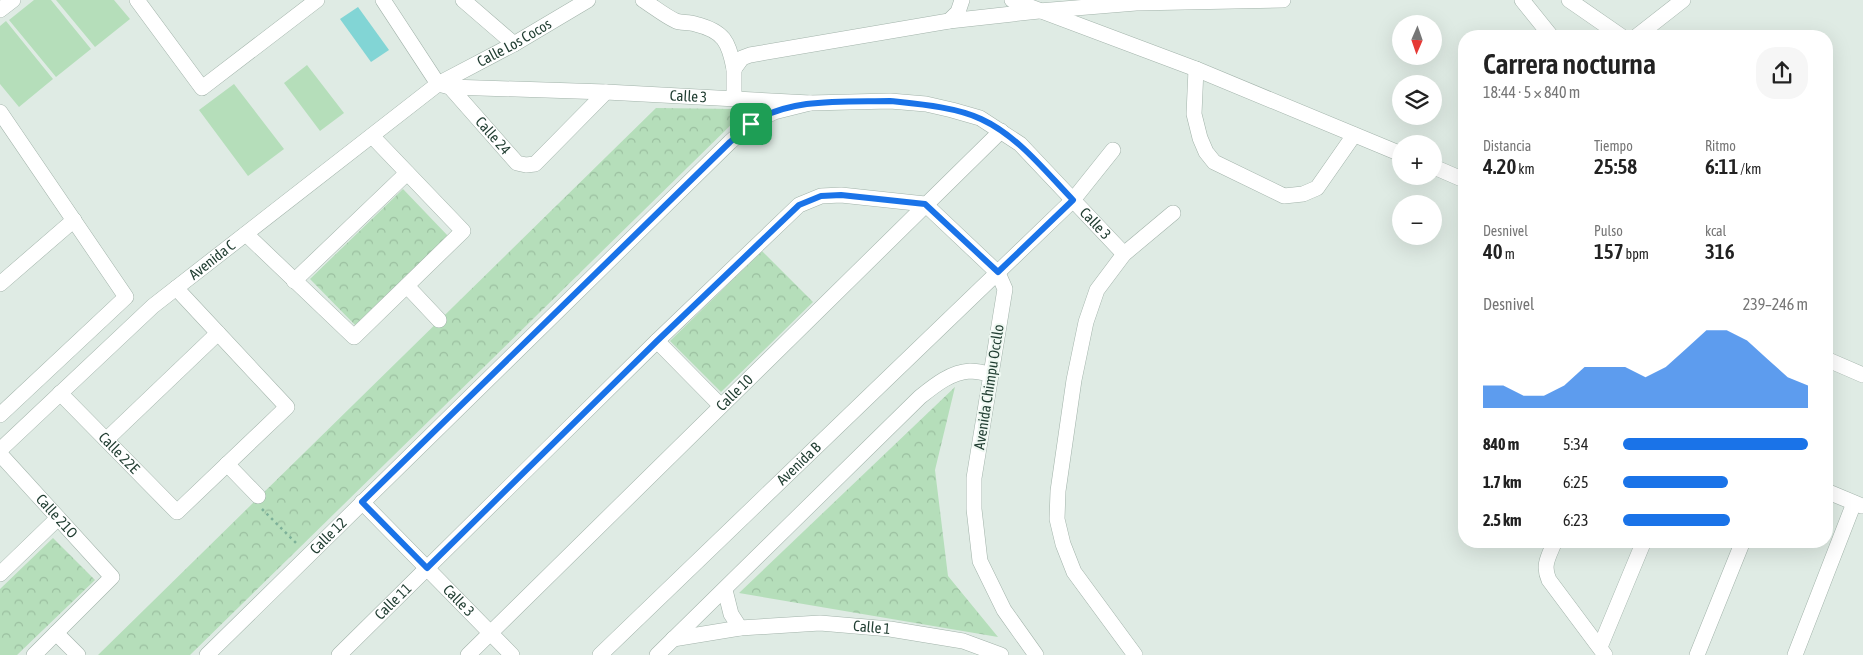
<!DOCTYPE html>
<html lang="es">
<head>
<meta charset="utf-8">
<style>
	:root { --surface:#fff; --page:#f6f6f6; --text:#222; --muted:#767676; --accent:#1a73e8 }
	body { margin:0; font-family:"Asap Condensed",sans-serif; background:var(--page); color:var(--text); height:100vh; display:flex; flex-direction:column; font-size:19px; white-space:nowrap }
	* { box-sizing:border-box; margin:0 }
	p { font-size:16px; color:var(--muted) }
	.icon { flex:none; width:28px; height:28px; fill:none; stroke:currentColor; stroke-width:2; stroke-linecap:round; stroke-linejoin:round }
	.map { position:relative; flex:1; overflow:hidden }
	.details { position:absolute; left:1458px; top:30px; width:375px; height:518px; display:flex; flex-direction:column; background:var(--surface); border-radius:20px; box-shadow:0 5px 20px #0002 }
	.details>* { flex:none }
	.needle { width:32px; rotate:182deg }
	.buttons { position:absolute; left:1392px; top:15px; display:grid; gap:10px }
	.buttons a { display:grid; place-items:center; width:50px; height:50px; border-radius:50%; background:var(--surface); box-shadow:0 5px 20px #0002; font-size:25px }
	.pin { position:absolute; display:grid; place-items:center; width:42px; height:42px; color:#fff; margin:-21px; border-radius:10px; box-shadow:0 2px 8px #0006 }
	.round { display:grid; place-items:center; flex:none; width:52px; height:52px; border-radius:20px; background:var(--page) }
	.overview { display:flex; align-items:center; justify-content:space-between; height:85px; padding:0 25px }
	h1 { font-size:28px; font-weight:600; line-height:38px }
	.metrics { display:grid; grid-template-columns:repeat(3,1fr); gap:8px; height:85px; padding:5px 25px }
	.metrics div { display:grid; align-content:center }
	.metrics b { font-size:21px; font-weight:600 }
	.metrics small { font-size:14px; font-weight:400 }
	.metrics p { font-size:14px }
	.chart { height:140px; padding:10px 25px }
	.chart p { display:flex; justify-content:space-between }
	.chart svg { width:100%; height:90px; margin-top:5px; fill:var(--accent); opacity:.7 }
	ul { padding:0 25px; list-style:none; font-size:16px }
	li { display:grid; grid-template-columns:80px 60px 1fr; align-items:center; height:38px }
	li i { height:12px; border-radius:6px; background:var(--accent) }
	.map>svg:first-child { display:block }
	.forest { fill:url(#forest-crowns) }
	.pitch { fill:#b5deba }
	.water { fill:#82d5d5 }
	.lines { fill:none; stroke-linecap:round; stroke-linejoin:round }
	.minor-casing { stroke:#a2b3aa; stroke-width:16 }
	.path { stroke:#7db199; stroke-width:2.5; stroke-dasharray:2.5 4; stroke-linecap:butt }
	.minor { stroke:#fff; stroke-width:15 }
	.route-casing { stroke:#fff; stroke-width:10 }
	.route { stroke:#1a73e8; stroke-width:6 }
	.labels { text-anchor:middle; stroke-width:4; stroke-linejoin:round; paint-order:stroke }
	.street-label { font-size:15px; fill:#1f3c30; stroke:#eff8f2 }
</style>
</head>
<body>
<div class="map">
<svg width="1863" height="655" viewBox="0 0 1863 655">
	<defs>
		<pattern id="forest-crowns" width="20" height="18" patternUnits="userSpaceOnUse" patternTransform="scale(1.25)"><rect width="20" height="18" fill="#b5deba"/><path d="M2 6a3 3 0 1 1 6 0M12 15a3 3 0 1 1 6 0" fill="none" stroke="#9bbfa0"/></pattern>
	</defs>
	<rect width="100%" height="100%" fill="#dfebe4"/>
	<path class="forest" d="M656 108 736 109 738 118 190 655H98Z
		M403 189 448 236 355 325 310 279Z
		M762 251 813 302 721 392 670 341Z
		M955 387 935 470 948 576 998 637 739 593Z
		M53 538 95 580 17 655H0V589Z"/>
	<path class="pitch" d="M34 0H51L91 49 56 77 9 20Z
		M56 0H114L130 19 95 47Z
		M6 21 53 79 19 107 0 84V26Z
		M307 65 344 113 320 131 284 83Z
		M234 84 284 149 248 176 199 110Z"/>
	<path class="water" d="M358 7 389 50 371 62 340 19Z"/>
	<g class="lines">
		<g class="minor-casing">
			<g id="minor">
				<path d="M137 0 202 88 317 0"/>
				<path d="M383 0 438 84"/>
				<path d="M463 0 514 44"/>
				<path d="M643 0C654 7 665 16 676 21 681 23 689 22 695 24 724 31 729 42 734 69L742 58 750 55 949 21 1039 11 1136 3 1283 0"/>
				<path d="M1012 0 1196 69 1401 154"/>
				<path d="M1522 0 1551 36"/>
				<path d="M1569 0 1621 36"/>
				<path d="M0 10 13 0"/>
				<path d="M949 21 958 12 962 0"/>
				<path d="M1637 36 1683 0"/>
				<path d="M1196 69 1194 114 1200 138 1206 152 1214 162 1284 196 1303 194 1317 188 1354 135"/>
				<path id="s1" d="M438 84 450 87 606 92 810 103 890 101 926 104 952 110 980 118 1020 144 1124 254"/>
				<path id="s2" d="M450 87 517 163 526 165 535 164 606 92"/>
				<path d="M734 99V69"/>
				<path d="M0 112 126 297 0 415"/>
				<path d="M1434 167 1464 180"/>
				<path d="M246 234 354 337 463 231 372 136"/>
				<path d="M294 281 407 173"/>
				<path d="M0 284 74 220"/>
				<path d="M407 286 439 320"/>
				<path d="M657 341 720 405"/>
				<path d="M1826 359 1863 375"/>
				<path id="s3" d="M60 393 177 512 287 407 176 288"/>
				<path d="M107 439 218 333"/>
				<path id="s4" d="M0 450 153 306 438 84 514 44 588 0"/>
				<path id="s5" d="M0 454 112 577 34 655"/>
				<path d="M227 464 258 496"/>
				<path d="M1826 491 1862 506"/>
				<path id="s6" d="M362 502 512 655"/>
				<path d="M1555 541C1549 556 1542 565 1549 580L1605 655"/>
				<path d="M0 574 58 518"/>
				<path d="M725 590 731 614 740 628"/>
				<path d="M56 633 78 655"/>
				<path id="s7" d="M673 639 740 628 820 623 890 629 963 641 1001 655"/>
				<path d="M1600 647 1644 541"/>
				<path id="s8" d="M207 655 730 142 751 124 774 112 810 103"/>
				<path id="s9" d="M339 655 657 341 799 205 821 196 841 195 925 204 998 273 1005 289 974 478V509L980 561 1004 610 1036 655"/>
				<path id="s10" d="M468 655 1001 131"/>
				<path id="s11" d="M600 655 1073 200 1113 150"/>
				<path d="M657 655 920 397C935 385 951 372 970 371 977 371 984 373 991 374"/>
				<path d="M1135 655 1074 572 1063 544 1057 519 1058 491 1074 380 1086 322 1097 290 1124 254 1173 213"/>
				<path d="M1697 655 1743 541"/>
				<path d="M1795 655 1854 503"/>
			</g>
		</g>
		<path class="path" d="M262 509 298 545"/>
		<use href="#minor" class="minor"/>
	</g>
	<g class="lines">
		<g class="route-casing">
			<path id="route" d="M890 101C918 104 956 107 981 119 1018 136 1045 171 1073 200L998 272 925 204 841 195 821 196 799 205 657 341 427 568 362 502 730 142C737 136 743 129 750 124 790 97 845 102 890 101Z"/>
		</g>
		<use href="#route" class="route"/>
	</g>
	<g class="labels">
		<g class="street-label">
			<text dy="5" stroke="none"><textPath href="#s4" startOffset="658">Calle Los Cocos</textPath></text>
			<text dy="5" stroke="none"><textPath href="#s1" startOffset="251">Calle 3</textPath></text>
			<text dy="5" stroke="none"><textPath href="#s2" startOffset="65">Calle 24</textPath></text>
			<text dy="5" stroke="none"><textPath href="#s1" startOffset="702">Calle 3</textPath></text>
			<text dy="5" stroke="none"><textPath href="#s4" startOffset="285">Avenida C</textPath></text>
			<text transform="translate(989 387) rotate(-81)" y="5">Avenida Chimpu Occllo</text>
			<text dy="5" stroke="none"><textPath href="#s10" startOffset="374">Calle 10</textPath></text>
			<text dy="5" stroke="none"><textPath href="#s3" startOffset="84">Calle 22E</textPath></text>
			<text dy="5" stroke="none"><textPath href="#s11" startOffset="276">Avenida B</textPath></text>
			<text dy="5" stroke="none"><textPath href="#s5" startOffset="84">Calle 21O</textPath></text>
			<text dy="5" stroke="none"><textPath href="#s8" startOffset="170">Calle 12</textPath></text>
			<text dy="5" stroke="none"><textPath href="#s6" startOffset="138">Calle 3</textPath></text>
			<text dy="5" stroke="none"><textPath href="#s9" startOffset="76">Calle 11</textPath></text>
			<text dy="5" stroke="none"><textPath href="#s7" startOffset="200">Calle 1</textPath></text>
		</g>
	</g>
</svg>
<div class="buttons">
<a><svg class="needle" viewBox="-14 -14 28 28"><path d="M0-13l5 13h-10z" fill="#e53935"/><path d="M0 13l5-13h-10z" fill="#767676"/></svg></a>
<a><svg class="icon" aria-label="layers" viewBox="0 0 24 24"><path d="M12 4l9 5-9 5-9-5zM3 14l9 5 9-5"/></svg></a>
<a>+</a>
<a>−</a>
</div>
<div class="pin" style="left:751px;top:124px;background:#1e9e55"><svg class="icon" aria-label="arrive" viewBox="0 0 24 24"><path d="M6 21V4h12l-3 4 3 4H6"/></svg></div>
<section class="details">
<div class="overview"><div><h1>Carrera nocturna</h1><p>18:44 · 5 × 840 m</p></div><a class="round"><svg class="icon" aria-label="share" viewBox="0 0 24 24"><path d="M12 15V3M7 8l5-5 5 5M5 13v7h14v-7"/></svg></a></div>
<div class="metrics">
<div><p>Distancia</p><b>4.20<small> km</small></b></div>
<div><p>Tiempo</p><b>25:58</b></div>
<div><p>Ritmo</p><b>6:11<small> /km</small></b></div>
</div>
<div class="metrics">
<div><p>Desnivel</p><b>40<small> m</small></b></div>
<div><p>Pulso</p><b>157<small> bpm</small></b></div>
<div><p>kcal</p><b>316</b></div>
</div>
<div class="chart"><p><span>Desnivel</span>239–246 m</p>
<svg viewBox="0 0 160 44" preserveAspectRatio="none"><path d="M0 44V33L10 33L20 38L30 38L40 33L50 24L60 24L70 24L80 29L90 24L100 15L110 6L120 6L130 11L140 20L150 29L160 33V44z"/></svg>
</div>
<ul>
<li><b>840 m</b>5:34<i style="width:100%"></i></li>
<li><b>1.7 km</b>6:25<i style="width:57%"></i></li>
<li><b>2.5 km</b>6:23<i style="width:58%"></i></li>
</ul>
</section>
</div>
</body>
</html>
